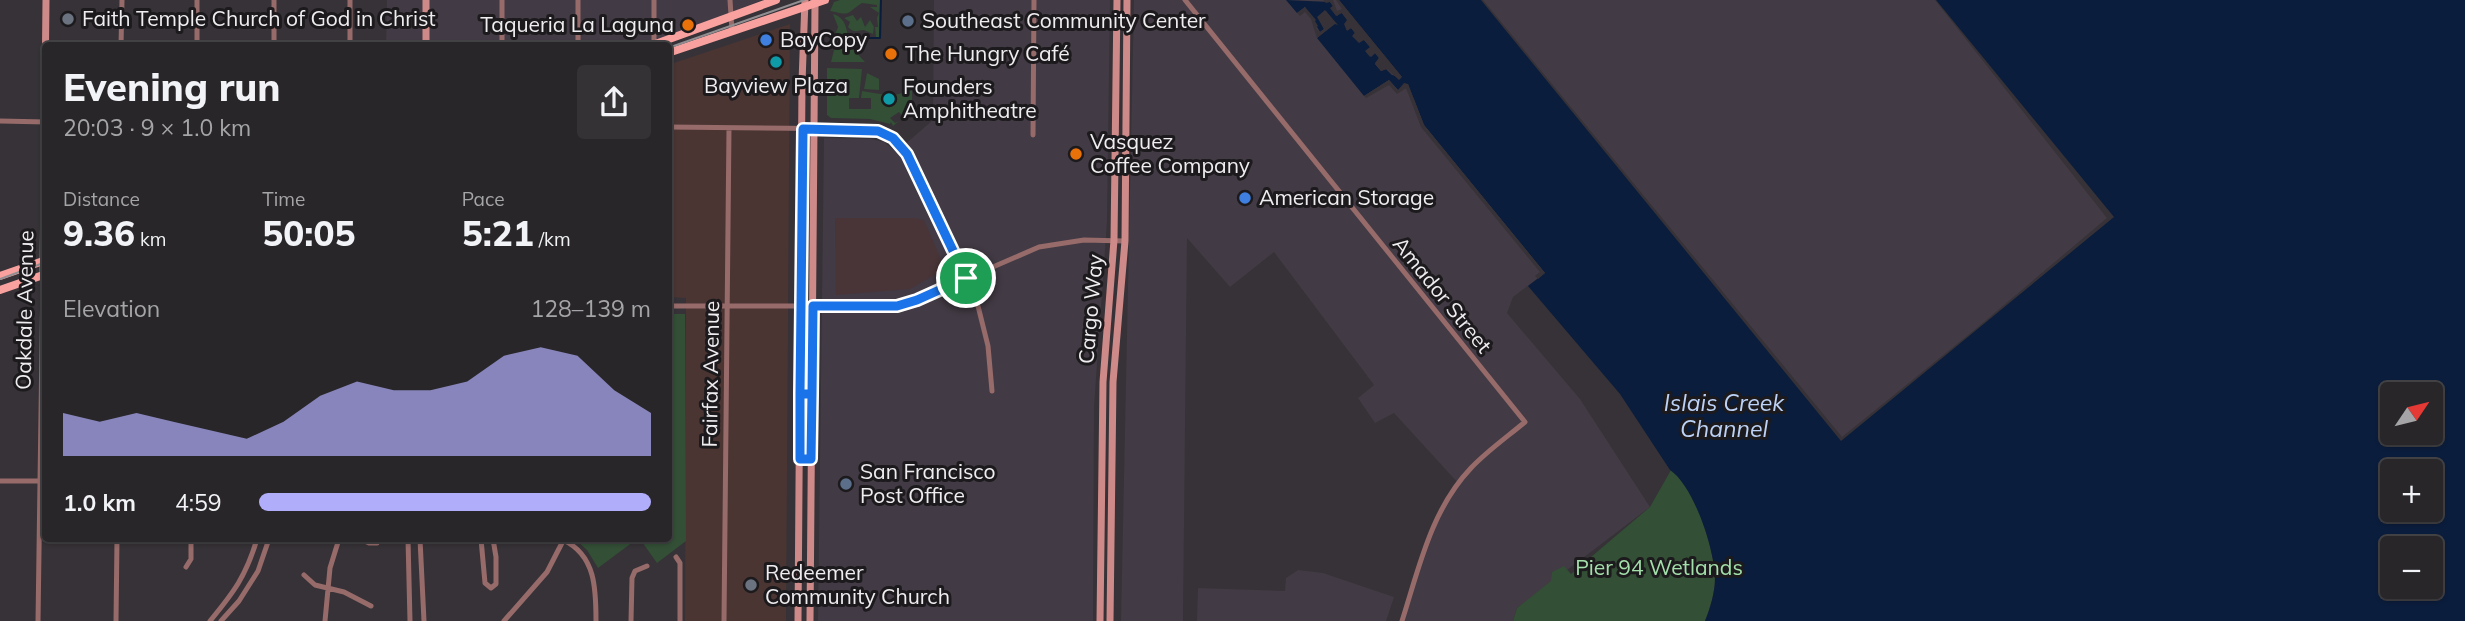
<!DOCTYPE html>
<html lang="en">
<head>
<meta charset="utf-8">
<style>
	:root { --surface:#282629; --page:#343235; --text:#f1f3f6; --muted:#a5a5a8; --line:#444346; --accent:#b0aefa }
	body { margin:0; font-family:Mulish,sans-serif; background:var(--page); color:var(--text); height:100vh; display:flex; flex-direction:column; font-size:26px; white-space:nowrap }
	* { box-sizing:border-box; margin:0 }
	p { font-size:23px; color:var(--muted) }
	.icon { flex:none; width:38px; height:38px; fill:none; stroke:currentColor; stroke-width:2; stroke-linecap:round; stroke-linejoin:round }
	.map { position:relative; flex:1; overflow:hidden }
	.panel { position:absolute; left:42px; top:42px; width:630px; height:500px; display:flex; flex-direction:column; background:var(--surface); border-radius:7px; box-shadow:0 2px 5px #0004,0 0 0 2px var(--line) }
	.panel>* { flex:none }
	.needle { width:46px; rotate:55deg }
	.buttons { position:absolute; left:2380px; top:382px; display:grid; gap:14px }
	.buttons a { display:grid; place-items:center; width:63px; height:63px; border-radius:7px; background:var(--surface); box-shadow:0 2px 5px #0004,0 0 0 2px var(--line); font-size:35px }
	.pin { position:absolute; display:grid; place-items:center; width:60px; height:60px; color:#fff; margin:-30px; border:4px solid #fff; border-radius:50%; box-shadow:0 2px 7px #0007 }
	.round { display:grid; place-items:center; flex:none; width:74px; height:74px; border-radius:7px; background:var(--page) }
	.headline { display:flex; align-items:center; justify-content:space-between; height:119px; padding:0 21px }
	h1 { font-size:38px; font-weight:800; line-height:52px }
	.figures { display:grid; grid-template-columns:repeat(3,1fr); gap:10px; height:119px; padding:7px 21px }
	.figures div { display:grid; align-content:center }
	.figures b { font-size:35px; font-weight:800 }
	.figures small { font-size:19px; font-weight:400 }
	.figures p { font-size:19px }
	.chart { height:196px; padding:14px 21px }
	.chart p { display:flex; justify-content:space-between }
	.chart svg { width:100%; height:126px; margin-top:7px; fill:var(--accent); opacity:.7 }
	ul { padding:0 21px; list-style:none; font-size:23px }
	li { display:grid; grid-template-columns:112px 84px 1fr; align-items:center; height:52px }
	li i { height:18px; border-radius:9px; background:var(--accent) }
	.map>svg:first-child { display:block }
	.commercial { fill:#4a3533 }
	.built { fill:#423a44 }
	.education { fill:#493538 }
	.green { fill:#334f36 }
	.water { fill:#0b1d3c; fill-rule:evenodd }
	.pier { fill:#363237 }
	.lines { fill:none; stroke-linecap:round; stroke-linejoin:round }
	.stream { stroke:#0b1d3c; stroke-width:2 }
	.street { stroke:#976b6a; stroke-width:5 }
	.secondary { stroke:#ce8a88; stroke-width:7 }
	.primary { stroke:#f9a19f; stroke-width:8 }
	.tram { stroke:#918e92; stroke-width:2 }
	.route-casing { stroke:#fff; stroke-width:14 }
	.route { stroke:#1a73e8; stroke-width:9 }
	.worship-dot { fill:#6b7280; stroke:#1c1a1c; stroke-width:2.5 }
	.service-dot { fill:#5c6f8a; stroke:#1c1a1c; stroke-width:2.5 }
	.food-dot { fill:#e8710a; stroke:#1c1a1c; stroke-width:2.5 }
	.shop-dot { fill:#3f7fe0; stroke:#1c1a1c; stroke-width:2.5 }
	.culture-dot { fill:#0f9aa8; stroke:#1c1a1c; stroke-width:2.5 }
	.labels { text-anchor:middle; stroke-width:6; stroke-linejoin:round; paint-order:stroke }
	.poi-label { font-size:21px; fill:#efedf0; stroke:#1c1a1c; text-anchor:start }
	.street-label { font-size:21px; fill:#efedf0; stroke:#1c1a1c }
	.park-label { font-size:21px; fill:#a4e0ab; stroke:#1c1a1c }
	.water-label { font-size:23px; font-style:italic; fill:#bcd2f7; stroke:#1c1a1c }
</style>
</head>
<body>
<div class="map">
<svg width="2465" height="621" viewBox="0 0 2465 621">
	<rect width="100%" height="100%" fill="#363237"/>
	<path class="commercial" d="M790 24 786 621H685L686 298 669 297 668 65Z"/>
	<path class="built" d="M387 0H762L649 45 386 46Z
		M934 0H1110L1107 222 1094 407 1093 621H818L824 138 871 139 884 142 896 152 933 120Z
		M1134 0H1339L1545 273 1513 297 1507 313 1580 399 1650 507 1517 608 1513 621H1403L1441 510 1458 483 1394 413 1375 423 1358 398 1374 385 1274 252 1230 287 1187 238 1183 621H1121Z
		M1483 0H1935L2107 218 1978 327 1842 437Z
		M1298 570 1323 573 1394 597 1386 621H1197L1198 588 1285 591 1286 578Z"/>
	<path class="education" d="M835 218H913L924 220 945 269 910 289 836 295Z"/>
	<path class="green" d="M840 0H880L879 37 876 38 875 27H878L877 18 879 13 870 7H877V5L862 3C845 14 852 16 830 11L834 2Z
		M833 14C846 18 846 28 849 40L846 43 837 45 836 41 832 42 838 27Z
		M853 15 857 21 861 17 865 27 870 20 874 27 873 34 864 30C858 30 854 34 848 27L850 22 844 18Z
		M843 44 851 47 865 62H831L834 50Z
		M827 68 862 69 859 98H849V109H871V98H861L862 91 886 95 884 102H897L895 95 912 90V111L900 120 902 116 899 112 890 118 895 123 899 121 893 126 891 122 890 124 870 119 831 118 827 115Z
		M867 73 879 79V90L864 89Z
		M669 314H685L686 541 657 563 640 539H668Z
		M1671 470C1694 487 1715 550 1715 579 1715 592 1710 609 1705 621H1513L1517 608 1551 581 1552 572 1564 566 1571 574 1650 507Z
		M575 539H637L598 568 587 550Z"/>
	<path class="water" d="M1286 0 1330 2 1333 6 1331 8 1337 16 1341 12 1348 21V30L1351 28 1355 33 1353 35 1364 40 1370 47 1371 57 1375 53 1379 58 1375 64 1381 71 1386 69 1392 75 1402 77 1339 0H1481L1841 441 2114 217 1936 0H2465V621H1705C1710 609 1715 592 1715 579 1715 550 1694 486 1670 470L1620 394 1528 286 1545 273 1424 125 1408 84 1398 90 1389 80 1364 96 1317 38 1335 23 1326 11 1318 17 1324 29 1320 32 1305 7 1297 13ZM2392 394H2431V432H2392ZM2392 471H2431V509H2392ZM2392 548H2431V586H2392Z"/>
	<path class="pier" d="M1323 0H1333L1337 11 1342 9 1336 0H1339L1402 77 1399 80 1387 69 1381 71 1375 63 1379 58 1375 53 1370 57 1365 51 1370 47 1364 40 1359 43 1352 36 1355 33 1351 28 1347 31 1346 29 1344 24 1347 20 1342 13 1336 16 1330 8 1333 6 1330 2 1326 3Z
		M1305 7 1316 20 1315 21 1318 26 1316 28 1320 32 1324 29 1317 17 1325 10 1338 25 1335 24 1317 38 1311 19 1305 12 1300 16 1297 13Z
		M1389 80 1398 90 1404 83 1408 84 1424 125 1545 273 1538 279 1535 276 1540 272 1421 127 1406 88 1397 94 1389 85 1366 98 1364 96Z"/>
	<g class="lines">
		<path class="stream" d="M847 44 860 43 865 38H880L881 0"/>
		<path class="street" d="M730 0 732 31
			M1185 0 1525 422C1507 437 1487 451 1471 468 1431 510 1419 568 1402 621
			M121 46 122 0
			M197 46V0
			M274 46V0
			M350 46V0
			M502 46V0
			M578 46V0
			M654 46V0
			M0 121 46 122
			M668 127 864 129 878 131 893 138 911 160 978 306 988 346 992 391
			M1033 135 1034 0
			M668 306H897L917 300 1039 247 1084 240 1125 241
			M0 481H46
			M360 539 369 543H377
			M408 539 410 621
			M420 539 424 621
			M481 539 485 583 491 588 496 584V557L493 539
			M563 540C596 555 596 590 596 621
			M676 557 680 563V621
			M186 567 191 559V539
			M304 575 315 585 344 592 371 606
			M38 621 43 274
			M116 621 117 539
			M210 621C234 592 246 576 257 539
			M221 621 239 601 258 571 269 539
			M325 621 330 568 339 539
			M504 621 547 572 564 539
			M631 621 632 578 635 571 647 566
			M724 621 729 128"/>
		<path class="secondary" d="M426 46V0
			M43 274 46 0
			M798 621 802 82 805 0
			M810 621 815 4 814 1
			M1100 621 1103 382 1114 240 1117 0
			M1110 621 1113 382 1125 241 1127 0"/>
		<path class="primary" d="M650 46 776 0
			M668 53 825 0
			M0 276 46 260
			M0 290 46 274"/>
		<path class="tram" d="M668 48 804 0
			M0 279 46 262"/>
	</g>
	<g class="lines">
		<g class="route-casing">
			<path id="route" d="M966 278 907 154 893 138 878 131 803 129 800 394H812L811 459H800V394H812L813 306H897L917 300 966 278"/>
		</g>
		<use href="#route" class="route"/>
	</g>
	<g class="worship-dot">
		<circle cx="68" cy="19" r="7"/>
		<circle cx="751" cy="585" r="7"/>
	</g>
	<g class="service-dot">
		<circle cx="908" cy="21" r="7"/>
		<circle cx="846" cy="484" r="7"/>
	</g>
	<g class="food-dot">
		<circle cx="688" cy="25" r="7"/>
		<circle cx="891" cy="54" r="7"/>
		<circle cx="1076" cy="154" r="7"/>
	</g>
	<g class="shop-dot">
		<circle cx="766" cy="40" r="7"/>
		<circle cx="1245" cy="198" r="7"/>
	</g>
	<g class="culture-dot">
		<circle cx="776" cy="62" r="7"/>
		<circle cx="889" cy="99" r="7"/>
	</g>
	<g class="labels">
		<g class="poi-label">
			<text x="82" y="26">Faith Temple Church of God in Christ</text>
			<text x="922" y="28">Southeast Community Center</text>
			<text x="674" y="32" text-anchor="end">Taqueria La Laguna</text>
			<text x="780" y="47">BayCopy</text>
			<text x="905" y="61">The Hungry Café</text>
			<text x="776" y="93" text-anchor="middle">Bayview Plaza</text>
			<text x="903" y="94">Founders<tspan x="903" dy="24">Amphitheatre</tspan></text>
			<text x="1090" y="149">Vasquez<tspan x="1090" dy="24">Coffee Company</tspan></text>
			<text x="1259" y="205">American Storage</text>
			<text x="860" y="479">San Francisco<tspan x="860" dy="24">Post Office</tspan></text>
			<text x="765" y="580">Redeemer<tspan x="765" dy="24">Community Church</tspan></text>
		</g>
		<g class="street-label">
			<text transform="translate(1442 295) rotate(51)" y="7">Amador Street</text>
			<text transform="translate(1091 309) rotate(-85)" y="7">Cargo Way</text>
			<text transform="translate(25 310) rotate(-89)" y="7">Oakdale Avenue</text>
			<text transform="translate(711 374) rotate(-89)" y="7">Fairfax Avenue</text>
		</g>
		<g class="park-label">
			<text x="1659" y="575">Pier 94 Wetlands</text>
		</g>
		<g class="water-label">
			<text x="1724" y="411">Islais Creek<tspan x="1724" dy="26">Channel</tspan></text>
		</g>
	</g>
</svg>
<div class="buttons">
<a><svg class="needle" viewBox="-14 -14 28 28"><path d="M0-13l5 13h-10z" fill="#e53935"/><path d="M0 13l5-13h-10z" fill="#a5a5a8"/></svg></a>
<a>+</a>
<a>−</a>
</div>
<div class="pin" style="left:966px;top:278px;background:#1e9e55"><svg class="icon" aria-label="arrive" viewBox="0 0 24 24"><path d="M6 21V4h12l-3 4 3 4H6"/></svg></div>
<section class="panel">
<div class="headline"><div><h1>Evening run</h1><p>20:03 · 9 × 1.0 km</p></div><a class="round"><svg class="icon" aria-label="share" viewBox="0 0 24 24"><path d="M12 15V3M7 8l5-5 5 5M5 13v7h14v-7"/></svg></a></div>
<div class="figures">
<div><p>Distance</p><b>9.36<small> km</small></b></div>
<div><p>Time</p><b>50:05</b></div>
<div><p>Pace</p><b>5:21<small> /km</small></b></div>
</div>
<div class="chart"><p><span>Elevation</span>128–139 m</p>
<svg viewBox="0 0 160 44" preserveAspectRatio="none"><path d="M0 44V29L10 32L20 29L30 32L40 35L50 38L60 32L70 23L80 18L90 21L100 21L110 18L120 9L130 6L140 9L150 21L160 29V44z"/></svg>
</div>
<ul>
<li><b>1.0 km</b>4:59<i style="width:100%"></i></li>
</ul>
</section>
</div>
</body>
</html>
